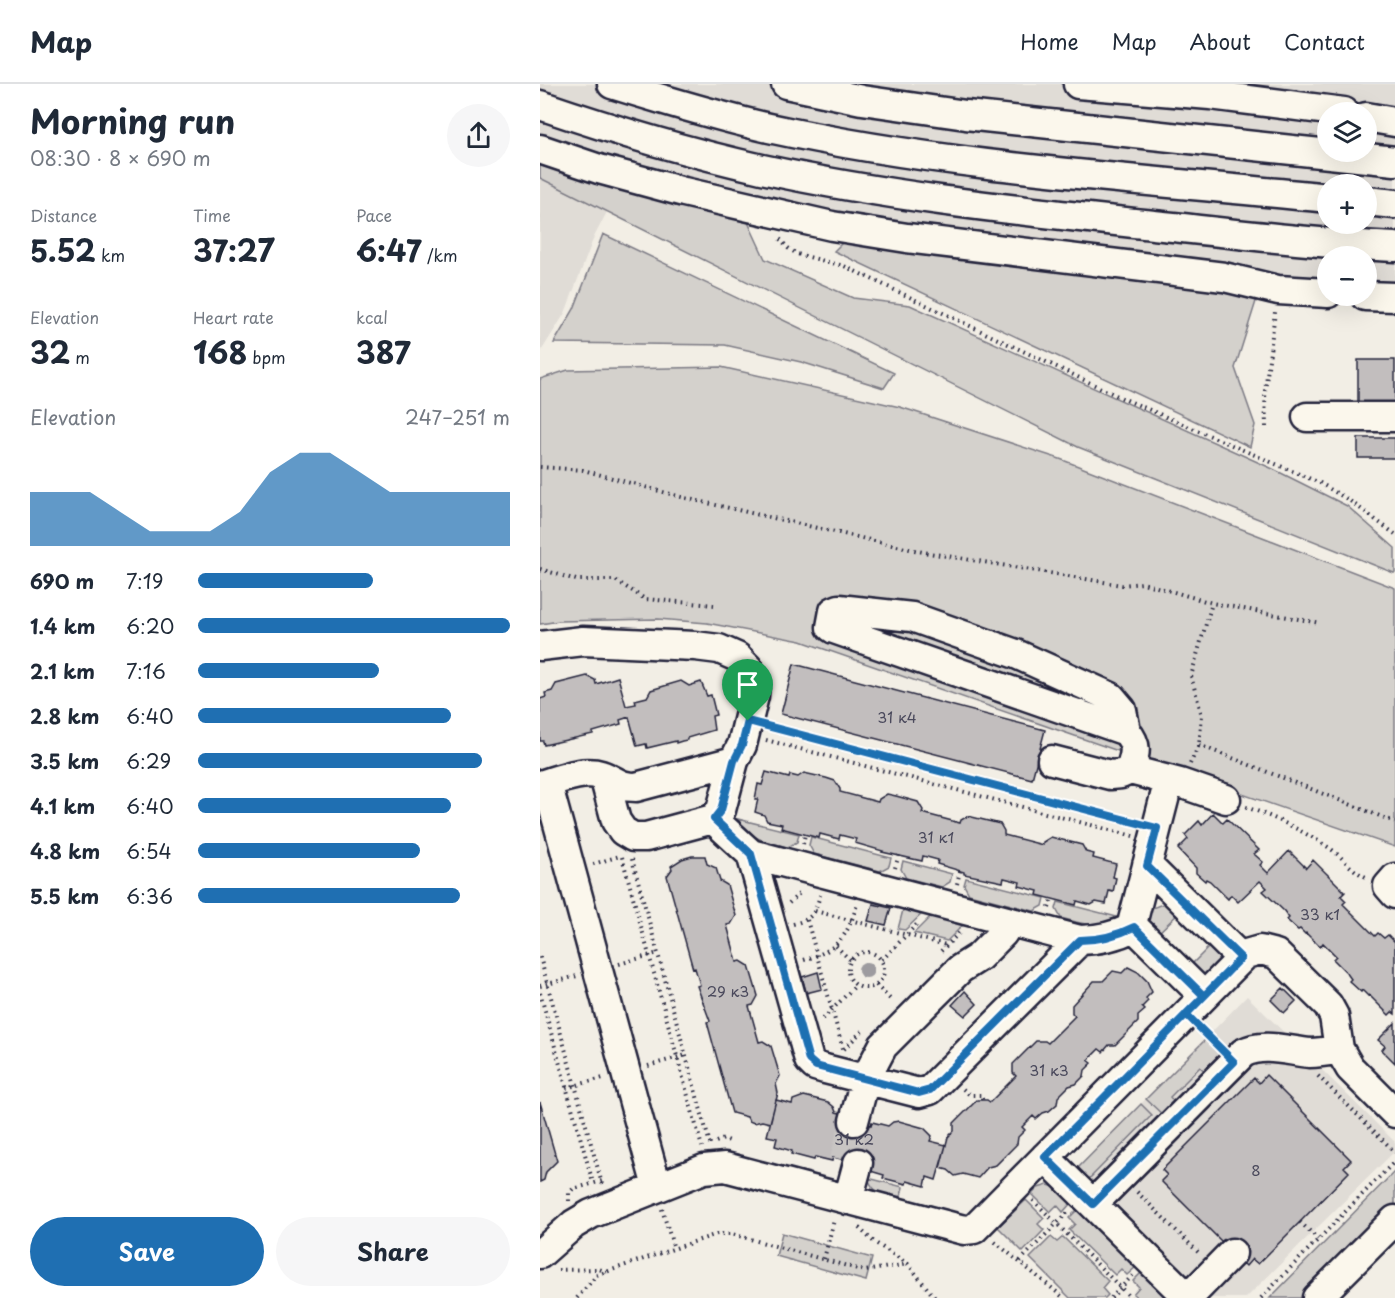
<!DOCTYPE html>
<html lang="en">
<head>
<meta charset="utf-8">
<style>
	:root { --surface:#fff; --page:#f6f6f7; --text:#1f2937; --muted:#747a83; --line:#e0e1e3; --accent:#1f6fb2 }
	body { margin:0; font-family:"Playpen Sans",sans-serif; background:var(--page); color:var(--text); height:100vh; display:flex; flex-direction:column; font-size:22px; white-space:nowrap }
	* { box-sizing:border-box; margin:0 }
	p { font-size:20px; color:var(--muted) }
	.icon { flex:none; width:33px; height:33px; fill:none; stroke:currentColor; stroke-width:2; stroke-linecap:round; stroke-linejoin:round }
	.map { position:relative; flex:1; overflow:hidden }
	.panel { display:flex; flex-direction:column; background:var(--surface); width:540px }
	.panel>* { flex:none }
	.controls { position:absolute; left:777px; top:18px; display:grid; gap:12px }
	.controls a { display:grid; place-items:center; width:60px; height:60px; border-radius:50%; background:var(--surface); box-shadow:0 6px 24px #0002; font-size:30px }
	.pin { position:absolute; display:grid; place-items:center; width:51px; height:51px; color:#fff; margin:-62px -26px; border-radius:50% 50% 50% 0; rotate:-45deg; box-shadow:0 0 6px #0007 }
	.pin .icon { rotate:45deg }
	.round { display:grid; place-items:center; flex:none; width:63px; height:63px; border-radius:32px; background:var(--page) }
	.overview { display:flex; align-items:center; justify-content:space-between; height:102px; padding:0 30px }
	h1 { font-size:33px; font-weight:700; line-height:45px }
	.figures { display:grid; grid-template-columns:repeat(3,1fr); gap:9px; height:102px; padding:6px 30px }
	.figures div { display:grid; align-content:center }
	.figures b { font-size:30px; font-weight:700 }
	.figures small { font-size:16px; font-weight:400 }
	.figures p { font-size:16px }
	.chart { height:168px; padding:12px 30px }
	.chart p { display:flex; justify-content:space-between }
	.chart svg { width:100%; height:108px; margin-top:6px; fill:var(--accent); opacity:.7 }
	.cta { display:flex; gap:12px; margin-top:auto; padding:12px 30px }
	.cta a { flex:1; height:69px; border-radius:36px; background:var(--accent); color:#fff; font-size:24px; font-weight:700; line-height:69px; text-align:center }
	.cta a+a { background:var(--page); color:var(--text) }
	ul { padding:0 30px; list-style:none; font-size:20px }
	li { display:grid; grid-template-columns:96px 72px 1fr; align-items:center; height:45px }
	li i { height:15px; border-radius:8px; background:var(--accent) }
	header { display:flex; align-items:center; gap:36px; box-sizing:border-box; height:84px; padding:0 30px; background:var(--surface); border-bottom:2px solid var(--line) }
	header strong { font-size:28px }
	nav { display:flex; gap:33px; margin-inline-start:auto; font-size:21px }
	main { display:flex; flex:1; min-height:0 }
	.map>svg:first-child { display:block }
	.built { fill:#e0dcd6; fill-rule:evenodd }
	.green { fill:#d4d1cc; stroke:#7b7a84; stroke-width:1.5 }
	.building { fill:#c2bebe; stroke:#22223b; stroke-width:1.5 }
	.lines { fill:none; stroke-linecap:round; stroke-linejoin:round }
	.minor-tunnel { stroke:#c8c5c3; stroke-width:28; stroke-dasharray:28 14; stroke-linecap:butt }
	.minor-casing { stroke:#22223b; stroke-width:33 }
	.path { stroke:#22223b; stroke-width:4; stroke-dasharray:1.5 4.5; stroke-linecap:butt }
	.minor { stroke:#fbf7ec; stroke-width:28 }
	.tree { fill:#9d9b9f }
	.route-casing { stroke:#fff; stroke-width:12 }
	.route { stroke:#1f6fb2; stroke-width:8 }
	.labels { text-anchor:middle; stroke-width:5; stroke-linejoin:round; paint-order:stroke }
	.number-label { font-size:15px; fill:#4a495c }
</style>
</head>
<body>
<header>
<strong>Map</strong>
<nav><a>Home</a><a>Map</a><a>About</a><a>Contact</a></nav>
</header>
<main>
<section class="panel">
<div class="overview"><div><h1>Morning run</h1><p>08:30 · 8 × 690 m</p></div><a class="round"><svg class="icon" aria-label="share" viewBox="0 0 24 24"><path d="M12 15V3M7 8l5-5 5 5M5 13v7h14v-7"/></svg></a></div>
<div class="figures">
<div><p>Distance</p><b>5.52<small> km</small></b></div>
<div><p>Time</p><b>37:27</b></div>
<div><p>Pace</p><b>6:47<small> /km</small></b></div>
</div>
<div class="figures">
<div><p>Elevation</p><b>32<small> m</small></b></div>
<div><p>Heart rate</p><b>168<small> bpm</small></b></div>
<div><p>kcal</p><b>387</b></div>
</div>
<div class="chart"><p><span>Elevation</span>247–251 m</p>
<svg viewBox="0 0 160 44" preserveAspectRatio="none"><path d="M0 44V22L10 22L20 22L30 30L40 38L50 38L60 38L70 30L80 14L90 6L100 6L110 14L120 22L130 22L140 22L150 22L160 22V44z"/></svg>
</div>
<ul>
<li><b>690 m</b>7:19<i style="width:56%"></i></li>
<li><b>1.4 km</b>6:20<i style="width:100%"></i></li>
<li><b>2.1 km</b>7:16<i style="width:58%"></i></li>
<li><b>2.8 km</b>6:40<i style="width:81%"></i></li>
<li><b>3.5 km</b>6:29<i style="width:91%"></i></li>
<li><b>4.1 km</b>6:40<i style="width:81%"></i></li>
<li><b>4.8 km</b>6:54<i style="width:71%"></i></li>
<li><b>5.5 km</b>6:36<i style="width:84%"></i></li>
</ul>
<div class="cta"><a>Save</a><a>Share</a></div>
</section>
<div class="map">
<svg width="855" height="1214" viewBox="0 0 855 1214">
	<rect width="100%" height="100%" fill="#f2eee5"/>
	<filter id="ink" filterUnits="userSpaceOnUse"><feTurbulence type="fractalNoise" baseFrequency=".0167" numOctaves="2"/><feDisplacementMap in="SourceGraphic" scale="12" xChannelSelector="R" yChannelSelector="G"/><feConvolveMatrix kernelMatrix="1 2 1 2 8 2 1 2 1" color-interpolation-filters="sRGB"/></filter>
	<g filter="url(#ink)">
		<path class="built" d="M0 0H855V210L827 209 826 172H788L787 209 305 156 0 72ZM788 28H826V68H788ZM788 100H826V140H788Z
			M0 94 67 128 54 153 25 229 0 269Z
			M707 912 855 1058V1067L706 1214H664L536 1086Z"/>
		<path class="green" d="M0 72 207 136 225 175 313 214 370 221 733 385 807 422 855 464V488L854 489 538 363 0 94Z
			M63 150 354 289 344 304 261 278 185 261 14 259 34 225Z
			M305 156 719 208 695 284 715 341 710 363 294 167Z
			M181 283 360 323 520 375 855 504V763L261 557 167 539 118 535 19 537 0 540V295L28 286Z
			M198 735 259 750 257 758 248 763C227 758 208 755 198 735Z
			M271 753 351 774 349 782 340 787 274 770 269 761Z
			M363 777 412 790 410 798 402 803 366 794 361 785Z
			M426 794 505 814 503 822 494 827 429 810 424 801Z
			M518 818 577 833C555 846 544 840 521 834L516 825Z
			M625 819 634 820 641 827 615 852 604 831 607 826Z
			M367 823 386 826 365 846 358 845 363 826Z
			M395 828 422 836 423 841 407 857 374 849Z
			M673 859 682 875 680 883 662 894 648 884Z
			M667 954 686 972 668 990 660 983 630 1013 637 1022 625 1033 606 1015Z
			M601 1020 612 1031 548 1096 536 1086Z
			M855 1087V1121L761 1214H730Z
			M328 1094 363 1103 360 1116C345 1111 333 1110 328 1094Z
			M508 1101 518 1104 532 1118 523 1128 517 1121 510 1128 492 1110 498 1104Z
			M486 1116 504 1134 498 1140 504 1146 483 1168 458 1143Z
			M539 1124 597 1182 587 1191 581 1185 575 1191 529 1146 535 1140 529 1134Z
			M242 1149 332 1174 326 1197 236 1172Z
			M511 1153 517 1158 523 1153 568 1197 562 1204 568 1211 565 1214H530L490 1174Z
			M603 1187 630 1214H598L593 1210 599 1203 593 1197Z"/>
		<path class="building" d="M818 276H855V322H818Z
			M818 354H855V374H818Z
			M254 580 505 646 492 695 241 630Z
			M47 592 55 596 56 600 78 593 86 622 96 620 95 616 107 613 111 606 141 597 149 602 161 598 167 612 171 611 176 631 172 632 174 646 147 654V656L142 657 136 659V657L107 664 106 660 97 662 89 633 80 636 81 640 53 648V650L4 661 3 657H0V615L6 613 5 609 12 607 16 600Z
			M226 688 249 694 250 691 258 693 264 689 286 694 295 697 300 705V708L338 718 339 715 347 710 356 712 378 718 383 726 382 729 420 739 421 736 428 732 460 740 464 747V751L503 761V758L511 753 542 761 546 768 554 770 553 774 576 780 573 793 576 794 573 808 569 807 566 820 556 818 551 821 537 817 536 821 497 811 498 807 479 802 480 798 464 794 463 798 424 790V788L397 780 398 776 383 772 382 777 342 768 343 767 315 759 316 755 300 751 299 755 280 750 279 754 241 744 242 740 227 737 224 731 215 728 218 715H215L218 700 222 701Z
			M673 729 683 739 687 735 719 766 714 770 723 778 720 781 728 789 749 767 766 784 773 776 805 808 801 812 806 817 803 820 835 852 838 849 844 854 848 851 855 858V930L852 928 849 931 829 911 828 912 822 906 821 908 809 897 811 895 806 888 793 875 796 872 783 859 780 863 766 849 765 850 760 845 758 846 747 836 749 834 744 827 723 807 727 804 720 797 698 818 691 811 688 815 670 797 666 795 665 797 656 789V784L638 765 648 755 645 751 659 737 662 741Z
			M152 772H165L167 780 176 784 180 797 187 801 196 832 191 840 187 841 197 878 201 877 209 882 218 912 213 921 209 922 219 958 223 957 231 962 240 992 236 1000 238 1009 230 1039 222 1037 214 1039 209 1037 207 1033 192 1029 167 938 170 937 157 902 160 901 155 884 153 885 127 792 132 785 131 782 142 775Z
			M333 820 351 824 346 841 328 837Z
			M588 883 598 888 607 897 612 908 606 914 608 917 602 923 605 926 598 932V938L575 961H569L563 968 559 965 548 976 552 979 545 986 544 992 536 1000 529 1002 518 1013 517 1020 509 1027 503 1029 496 1035 493 1032 482 1043 485 1046 478 1053 477 1060 456 1081 448 1083 438 1094 423 1090 415 1092 408 1086 400 1084 408 1053 414 1047V1039L437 1016H447L450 1018 476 992 473 989V980L496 957H505L508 959 535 932 532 929V921L554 897H563L573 887 582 889Z
			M278 888 282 905 266 909 262 893Z
			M743 904 756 917 744 929 731 916Z
			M425 907 437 920 425 932 412 921Z
			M855 939V979L842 966 845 962 838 956Z
			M726 991 811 1076 804 1083 809 1088 760 1138 718 1180 712 1175 706 1182 621 1097 627 1091 622 1086 714 994 719 999Z
			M264 1012 288 1018 294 1023 296 1028 312 1032 314 1037 331 1041 332 1038 348 1042 353 1038 359 1037 384 1044 392 1052 390 1057 406 1061 396 1096 387 1093 385 1102 367 1097 366 1100 343 1094 344 1091 327 1086 328 1082 293 1073 292 1077 275 1073 274 1076 251 1070 252 1067 235 1062 237 1054 227 1052 236 1016 252 1020 253 1016Z
			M0 1018 17 1077 6 1088 4 1096 0 1098Z"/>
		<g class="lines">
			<path class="minor-tunnel" d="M304 1076 314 1037"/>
			<g class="minor-casing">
				<path id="minor" d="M72 0C124 16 176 32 229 44 412 84 601 95 788 114
					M246 0 322 16 426 31 855 77
					M538 0 670 11 804 28
					M0 21C73 46 147 68 222 85 341 111 463 125 585 138 675 147 764 159 855 163
					M826 33 855 38
					M0 65 59 85 144 108 292 142 367 154 684 193 738 206 788 209
					M826 117 855 120
					M825 212 855 213
					M767 333H855
					M0 562 43 557 155 562 179 565 197 573 208 584 215 598 214 612 202 661 194 677 181 726 173 735 106 753H93L83 747 76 737 64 692
					M586 647 582 626 571 613 476 570 372 533 299 525 294 527 291 543 294 545 586 647C598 661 596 669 590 686
					M512 676 570 691 581 690 590 686 640 699 686 715
					M629 696 593 836 594 843 664 912
					M7 699 117 1103
					M0 701C18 696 42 685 61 691 76 696 78 703 96 703L194 677
					M173 735 211 770 540 856C560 856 576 852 594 843
					M211 770 269 976 275 982 285 985 379 1009 390 1006 540 856
					M607 781 701 874
					M855 794 848 802 855 810
					M314 1037 325 996 343 962 420 885 439 873 463 849 470 838
					M505 1073 648 1214
					M308 1116 318 1079
					M553 1120 703 969C723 958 748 967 770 969 780 969 789 967 799 965
					M0 1170 34 1140 51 1130 164 1085 185 1083 424 1146 434 1145 706 870 720 866 736 870 788 921 794 932 799 965 810 984 855 1029
					M648 1214 692 1169
					M777 1214 855 1136"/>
			</g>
			<path class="path" d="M240 155 248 164 257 170 304 182 582 314 780 399 810 417 855 450
				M726 343 725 307 735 228
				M0 383 43 386 145 414 383 468 582 501 603 499 672 519 780 539
				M0 485 36 496H75L105 515 174 521
				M229 642 596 739
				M226 656 593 752
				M659 661 855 738
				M650 680 659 661 662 632 651 592 672 519
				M706 723C734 733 766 748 791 765 805 775 810 786 828 794
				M263 760 265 750
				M82 773 162 1063
				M92 775 170 1060
				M53 780 80 772
				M355 784 359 771
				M417 800 420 787
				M249 819 261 808
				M509 824 512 815
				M275 827 406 861
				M267 836 303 965
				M253 840C273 835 275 829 280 811
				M296 862 310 876
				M401 867 419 849
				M308 886a18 18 0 1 1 36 0a18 18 0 1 1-36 0Z
				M0 873 62 1100
				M264 876C297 866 308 853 317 820
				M342 876 379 838
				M79 880 118 869
				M336 901 352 917
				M0 902 37 892
				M0 909 53 1099
				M283 935 316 901
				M662 946 678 961
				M304 965 322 947
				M108 982 146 971
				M778 992 855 1068
				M26 1004 63 994
				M423 1005 430 1011H442V1016
				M176 1058 184 1055 192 1058
				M597 1108 660 1170
				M493 1116 591 1214
				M29 1117V1109L33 1105 62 1097
				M122 1125 134 1165
				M760 1138 778 1155
				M319 1144 334 1158 368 1180 395 1214
				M455 1158 524 1214
				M284 1175 294 1136
				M480 1177 528 1128
				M18 1186 59 1185 67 1188
				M37 1214 57 1191 177 1150H192L325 1187 368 1180
				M571 1214 593 1191
				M721 1214 855 1077"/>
			<use href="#minor" class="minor"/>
		</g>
		<circle class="tree" cx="326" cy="886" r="8"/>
	</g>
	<g class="lines" filter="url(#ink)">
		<g class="route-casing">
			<path id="route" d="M208 637 202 661 194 677 181 726 174 735 211 770 269 976 276 982 379 1009 390 1006 540 856C560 856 576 852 594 843L664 912 646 930 694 978 553 1120 505 1073C571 1007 636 941 701 874L607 782 617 744 208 637"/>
		</g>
		<use href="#route" class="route"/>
	</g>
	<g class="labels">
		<g class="number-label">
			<text x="357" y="639">31 к4</text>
			<text x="396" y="759">31 к1</text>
			<text x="780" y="836">33 к1</text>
			<text x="188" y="913">29 к3</text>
			<text x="509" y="992">31 к3</text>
			<text x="314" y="1061">31 к2</text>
			<text x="716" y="1092">8</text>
		</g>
	</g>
</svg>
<div class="controls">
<a><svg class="icon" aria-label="layers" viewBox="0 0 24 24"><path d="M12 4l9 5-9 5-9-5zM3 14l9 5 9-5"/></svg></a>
<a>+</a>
<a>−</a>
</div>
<div class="pin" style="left:208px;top:637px;background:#1e9e55"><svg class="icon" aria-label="arrive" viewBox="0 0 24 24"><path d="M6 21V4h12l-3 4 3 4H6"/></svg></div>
</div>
</main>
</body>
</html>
